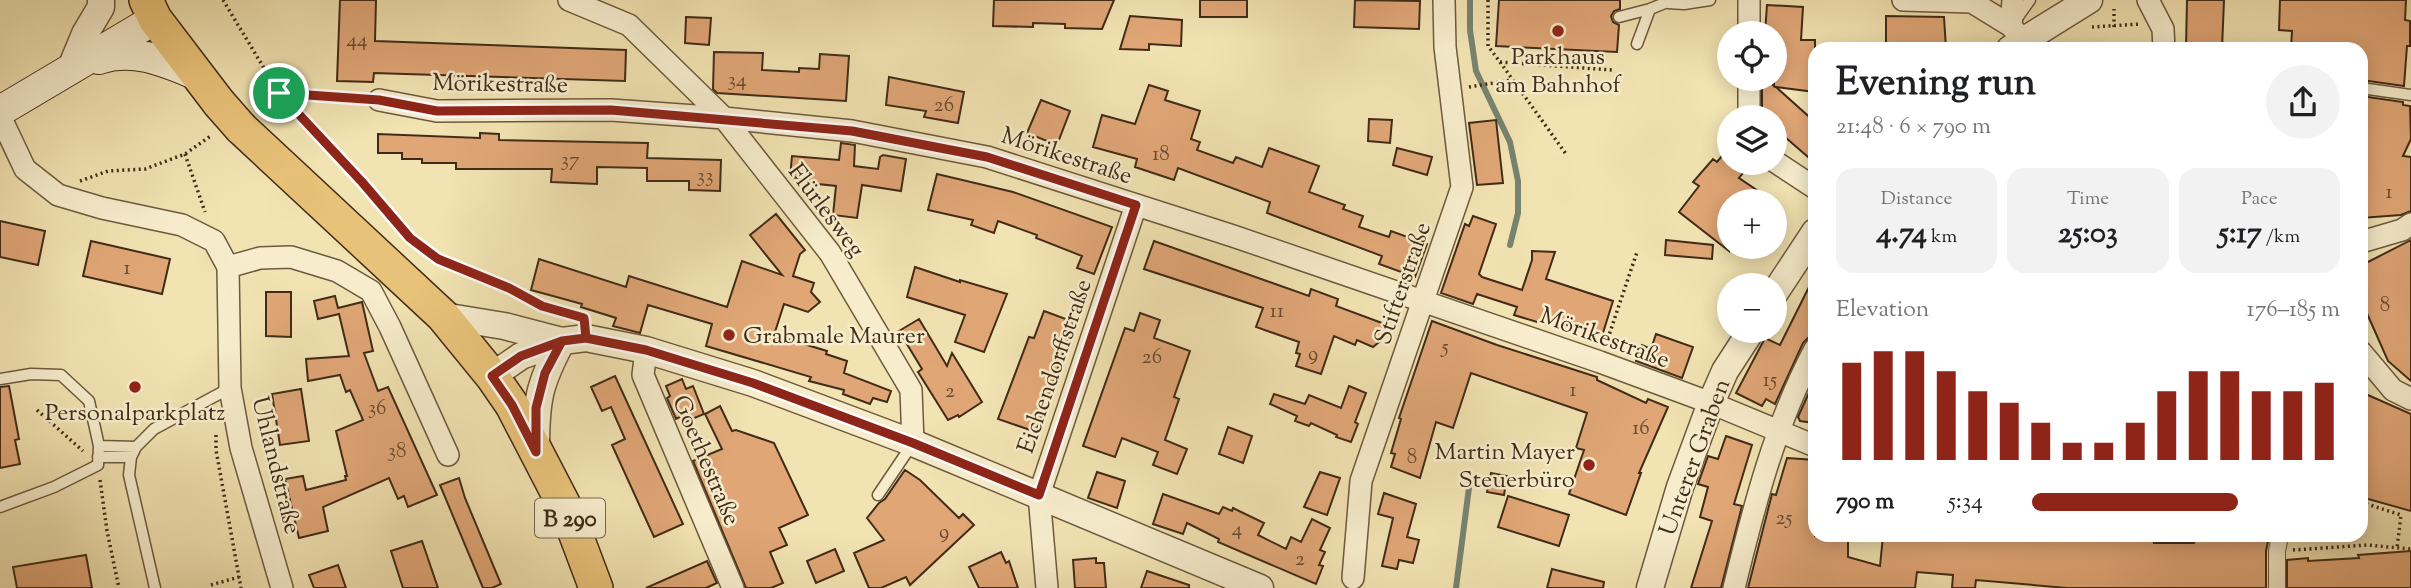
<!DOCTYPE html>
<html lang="en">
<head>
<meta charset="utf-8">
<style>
	:root { --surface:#fff; --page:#f2f2f2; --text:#202124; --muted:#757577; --accent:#8f2418 }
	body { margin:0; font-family:"Sorts Mill Goudy",serif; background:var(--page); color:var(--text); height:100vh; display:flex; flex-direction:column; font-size:26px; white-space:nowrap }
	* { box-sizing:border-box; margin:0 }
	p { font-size:23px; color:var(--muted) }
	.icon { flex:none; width:38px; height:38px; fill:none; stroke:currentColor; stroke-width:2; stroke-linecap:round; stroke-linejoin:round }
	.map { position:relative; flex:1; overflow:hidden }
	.drawer { position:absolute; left:1808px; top:42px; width:560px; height:500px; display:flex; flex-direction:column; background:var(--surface); border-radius:21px; box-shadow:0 4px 18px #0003 }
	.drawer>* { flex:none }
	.fabs { position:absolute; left:1717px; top:21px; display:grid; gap:14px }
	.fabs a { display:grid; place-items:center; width:70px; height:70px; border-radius:50%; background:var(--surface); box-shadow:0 4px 18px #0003; font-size:35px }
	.pin { position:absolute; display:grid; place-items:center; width:60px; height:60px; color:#fff; margin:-30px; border:4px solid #fff; border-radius:50%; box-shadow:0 2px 7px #0007 }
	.round { display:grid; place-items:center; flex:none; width:74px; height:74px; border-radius:37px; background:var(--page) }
	.headline { display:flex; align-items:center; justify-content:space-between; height:119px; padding:0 28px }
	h1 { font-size:38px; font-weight:700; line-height:52px }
	.metrics { display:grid; grid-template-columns:repeat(3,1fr); gap:10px; height:119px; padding:7px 28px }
	.metrics div { display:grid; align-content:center; border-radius:18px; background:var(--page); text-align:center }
	.metrics b { font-size:30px; font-weight:700 }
	.metrics small { font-size:19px; font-weight:400 }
	.metrics p { font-size:19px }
	.chart { height:196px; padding:14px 28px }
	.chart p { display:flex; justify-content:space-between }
	.chart svg { width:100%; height:126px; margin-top:7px; stroke:var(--accent); stroke-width:6 }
	ul { padding:0 28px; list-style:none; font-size:23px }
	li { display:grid; grid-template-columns:112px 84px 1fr; align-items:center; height:52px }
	li i { height:18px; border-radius:9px; background:var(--accent) }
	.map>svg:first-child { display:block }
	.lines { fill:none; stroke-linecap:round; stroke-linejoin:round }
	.stream { stroke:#778370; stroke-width:6 }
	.building { fill:#e0a676; stroke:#412b18; stroke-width:2 }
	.service-casing { stroke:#6d593e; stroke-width:13 }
	.pedestrian-casing { stroke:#6d593e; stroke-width:18 }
	.minor-casing { stroke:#6d593e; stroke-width:24 }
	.tertiary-casing { stroke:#6d593e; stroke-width:29 }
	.secondary-casing { stroke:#412b18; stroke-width:32 }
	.primary-casing { stroke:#412b18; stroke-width:36 }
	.path { stroke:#412b18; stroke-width:3.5; stroke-dasharray:2 3.5; stroke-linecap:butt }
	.service { stroke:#f7edcd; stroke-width:10 }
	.pedestrian { stroke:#f7edcd; stroke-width:16 }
	.minor { stroke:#f7edcd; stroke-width:21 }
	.tertiary { stroke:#f7edcd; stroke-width:26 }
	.secondary { stroke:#f7edcd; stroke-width:30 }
	.primary { stroke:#e9c279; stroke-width:33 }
	.primary-bridge-casing { stroke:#412b18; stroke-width:36; stroke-linecap:butt }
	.primary-bridge { stroke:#e9c279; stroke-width:33 }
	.route-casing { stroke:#fff; stroke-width:14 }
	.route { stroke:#8f2418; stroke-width:9 }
	.poi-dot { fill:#8f2418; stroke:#f7edcd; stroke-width:2.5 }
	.labels { text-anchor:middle; stroke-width:5; stroke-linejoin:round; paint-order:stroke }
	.number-label { font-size:21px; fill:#694a30 }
	.shield { fill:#f7edcd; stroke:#78654e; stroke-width:2 }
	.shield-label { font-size:23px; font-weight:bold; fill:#412b18 }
	.poi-label { font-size:24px; fill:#412b18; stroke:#f7edcd }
	.street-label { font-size:24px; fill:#412b18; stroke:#f7edcd }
</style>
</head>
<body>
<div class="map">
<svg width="2411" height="588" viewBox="0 0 2411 588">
	<rect width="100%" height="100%" fill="#f2e3b2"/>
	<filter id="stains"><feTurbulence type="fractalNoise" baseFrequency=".00286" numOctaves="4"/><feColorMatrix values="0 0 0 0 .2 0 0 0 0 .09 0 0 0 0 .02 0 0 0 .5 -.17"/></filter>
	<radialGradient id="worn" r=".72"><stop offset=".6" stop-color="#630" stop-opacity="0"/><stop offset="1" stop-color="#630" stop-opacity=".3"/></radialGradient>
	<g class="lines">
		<path class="stream" d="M1470 0V30L1476 71 1510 142 1518 181V213L1510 245
			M1456 588 1470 480"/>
	</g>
	<path class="building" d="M340 0H376L375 41 626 50 625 81 374 73 373 82 337 81Z
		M994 0H1114L1102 29 1065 28V24L1033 23V27L993 26Z
		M1200 0H1247V17H1200Z
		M1355 0 1420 1 1419 29 1354 27Z
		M1499 0H1620V9L1614 11 1611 16 1613 22 1619 25 1617 52 1496 46Z
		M2187 0H2224L2222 49H2186Z
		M2280 0H2406L2405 20 2410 21V46H2407L2404 86 2361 80V49H2291L2292 31 2279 30Z
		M1767 5 1803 7 1801 40H1815V92L1776 87 1815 122V163L1785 137 1774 148V117H1762V79H1766L1774 86V33H1765Z
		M1130 16 1182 20 1181 46 1149 44V50L1120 49Z
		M1886 16 1944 17 1946 49H1886Z
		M686 17 711 18 709 45 685 43Z
		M714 52 763 53 762 70 799 72V68L819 69 820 54 849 56 846 101 717 93 713 89Z
		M889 77 964 92 958 123 924 117 926 111 886 105Z
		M1149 85 1168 91 1165 100 1200 111 1191 139 1200 142 1197 150 1233 163 1236 157 1262 167 1269 148 1319 166 1309 192 1345 205 1343 209 1363 216 1359 227 1389 237 1391 231 1427 244 1415 277 1379 264 1382 256 1267 213 1270 202 1178 168 1174 180 1135 167 1137 159 1093 147 1102 115 1135 124Z
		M2361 96 2403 102V105L2410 106 2411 139 2403 156 2411 157V211L2401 215 2361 218Z
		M1041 100 1070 111 1057 145 1027 133Z
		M1369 119 1392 120 1390 143 1368 141Z
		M1496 120 1503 183 1477 185 1469 123Z
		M480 133 499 134V140L648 143 647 158 721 160 720 191 689 190V181H647V168L597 167V184L551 182 552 169H456V163H422V159H402V153H378V134L480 138Z
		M841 143 855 145 854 166 878 169 880 157 883 155 906 159 901 191 862 185 857 218 833 215 836 186 809 183V179L790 177 792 156 839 160Z
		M1397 148 1432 157 1427 175 1393 165Z
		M1722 156 1743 173 1739 178 1773 201H1729V251L1679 212 1699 186 1693 182 1713 159 1717 162Z
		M937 174 1013 192 1112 227 1094 274 1077 268 1082 256 1036 238 1037 235 998 221 994 233 971 225 973 220 928 210Z
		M776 214 805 250 800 254 793 276 814 283 811 292 820 302 808 312 784 304 774 335 827 351 826 354 847 361 844 373 891 391 887 402 873 398 870 404 843 394 844 390 809 381 811 377 706 346 712 324 648 305 640 333 613 326 616 318 581 307 582 304 531 290 539 259 626 287 629 276 727 307 742 261 782 275 750 235Z
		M1473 216 1496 224 1479 274 1482 277 1522 290 1532 260V251L1555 252 1546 279 1613 301 1602 336 1549 319 1547 325 1514 315 1517 307 1477 294 1473 304 1441 293 1465 224 1469 226Z
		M0 221 45 231 38 265 0 257Z
		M1666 240 1713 245 1712 259 1665 255Z
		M2411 240V381L2388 361 2361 300V275L2364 264Z
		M91 241 170 259 162 294 83 276Z
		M1154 241 1309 296 1311 289 1338 299 1336 306 1382 323 1384 338 1373 347 1357 340 1355 345 1334 336 1321 374 1296 366 1300 354 1296 353 1299 342 1256 327 1263 308 1144 269Z
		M915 267 960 282V280L1007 294 984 352 955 342 965 315 907 297Z
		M1815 275V336L1808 338 1803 343 1775 404 1766 399 1762 406 1736 393 1765 338 1780 345Z
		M266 292H291V337L266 336Z
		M335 296 338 308 362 302 373 351 364 353 378 391 388 387 437 495 408 507 404 496 398 499 389 478 323 507 328 531 299 538 285 479 303 476 306 490 346 480 345 476H347L336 431 363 420 350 390 346 392 340 375 308 381 306 359 349 356 339 314 318 319 314 301Z
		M1044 311 1074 322 1036 432 998 419 1029 337 1034 338Z
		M1140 313 1160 320 1154 338 1190 351 1174 397 1179 399 1165 440 1187 449 1177 474 1153 465 1158 452 1122 438 1115 457 1083 446 1125 328 1134 331Z
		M919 319 947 366 952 353 982 402 959 417 958 415 948 420 918 372 922 369 899 331Z
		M1432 321 1497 345 1597 377V380L1646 403 1648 399 1668 407 1639 473H1641L1626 515 1569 494 1584 450 1576 448 1587 413 1471 373 1453 428 1436 422 1420 478 1391 467 1395 454 1391 453 1401 419 1399 418Z
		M1656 334 1693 347 1682 378 1636 361 1642 345 1651 349Z
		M615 376 683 524 654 537 612 445 625 439 611 407 602 411 591 387Z
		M682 379 686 389 693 386 704 414 685 422 682 416 676 419 667 398 670 396 666 386Z
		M1815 379V423L1800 421 1798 417Z
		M9 386 19 439 15 440 20 464 0 468V387Z
		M1349 386 1366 393 1355 422 1358 424 1351 442 1336 437 1337 435 1311 423 1309 426 1295 421 1297 416 1270 404 1274 394 1305 404 1309 395 1341 408Z
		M301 389 309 441 280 445 272 394Z
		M2361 392 2411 414V511L2361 497Z
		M720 406 732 431 736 430 774 443 808 515 779 528 787 545 770 552 783 583 771 588H746L693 461 722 449 705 414Z
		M1228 427 1252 436 1243 463 1219 454Z
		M1726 436 1752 445 1734 504 1742 506 1721 588H1691L1712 521 1700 517 1708 487 1698 484 1708 456 1718 459Z
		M1787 458 1815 460V536H1841V539L1848 540V557L1880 566 1883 536H1932L1965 539V536H2119L2118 537 2154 541V543H2194V536H2269L2266 551V588H2067L1976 580 1975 588H1952L1953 575 1917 572 1915 588H1748L1772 494 1776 495Z
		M905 470 920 480 959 518 963 514 974 525 910 585 906 577 881 588H869L854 553 884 540 867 518 879 503 885 499Z
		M1097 472 1125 481 1117 508 1088 498Z
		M1320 472 1340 478 1327 515 1304 507Z
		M1491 473 1507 476 1504 495 1487 492Z
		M459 478 465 498 501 584 492 588H483L440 485Z
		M1384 493 1416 504 1407 537 1419 540 1413 563 1399 560 1397 569 1382 566 1393 518 1378 514Z
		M1163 494 1219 514 1223 507 1232 511 1233 508 1264 523 1258 535 1286 549 1291 537 1301 542 1312 519 1330 528 1320 550 1325 552 1319 565 1323 566 1316 584 1218 542 1219 539 1187 523 1183 534 1153 524Z
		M1508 496 1569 515 1559 546 1498 527Z
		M422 541 438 588H403L391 551Z
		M835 549 844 571 816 583 807 561Z
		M2411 551V588H2287V560L2308 558V561L2359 558 2358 555Z
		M1001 552 1006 563 1009 561 1018 588H979L969 567Z
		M86 555 92 588H17L13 567Z
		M1096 558V563H1104L1106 588H1075L1073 560Z
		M707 561 717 583 706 588H646Z
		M338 565 346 588H314L309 575Z
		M1552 569 1604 582 1603 588H1547Z
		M1147 571 1189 585V588H1141Z"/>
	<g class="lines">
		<g class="service-casing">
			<path id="service" d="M1668 3 1684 4 1710 0
				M1619 17 1650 9
				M2015 21 2030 0
				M1637 44 1650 9 1672 0
				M2361 88 2411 95
				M0 379 31 374 61 375 89 401 99 446 98 465 54 487 0 507
				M99 446 136 447
				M98 457H131
				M878 495 913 443
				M155 588 129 475 131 457 136 447 154 429 230 388"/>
		</g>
		<g class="pedestrian-casing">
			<path id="pedestrian" d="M2277 588V551L2280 536"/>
		</g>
		<g class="minor-casing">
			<path id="minor" d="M569 0 629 25 724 118 830 253 911 390 913 443
				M1749 0V33
				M1903 0 1972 2 2011 26 2023 41
				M2148 0 2163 29 2164 49
				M2011 26 2013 0
				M1749 79V117
				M379 100 437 111 611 110 724 118 852 131 987 157 1233 236 1600 362 1711 403 1815 446
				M0 116 25 169 58 195 102 208 182 225 214 241 228 267 230 388 241 448 282 588
				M1774 161 1815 188
				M2361 242 2402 230 2411 224
				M228 267 260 258 291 257 337 271 371 291 390 327 448 455
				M646 350 643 375 733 588
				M2361 352 2393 390 2411 399
				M1353 578 1361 481 1462 187 1445 47 1444 0
				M1047 588 1039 495 1136 205
				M1734 588C1754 506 1775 424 1815 349"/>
		</g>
		<g class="tertiary-casing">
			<path id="tertiary" d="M2010 49 2089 0
				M70 70 85 34 101 7V0
				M1774 294 1815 232
				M443 316 504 326 562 341
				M492 376 521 356 562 341 586 338 646 350 753 383 913 443 1260 588
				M536 449C536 400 539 384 562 341
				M1650 588 1680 487 1711 403 1725 371 1751 331"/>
		</g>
		<g class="secondary-casing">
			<path id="secondary" d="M99 59C133 47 166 62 197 75
				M0 111 155 19"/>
		</g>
		<g class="primary-casing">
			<path id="primary" d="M146 0 155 19 219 103
				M241 128 443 316 492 376 512 405 567 511 596 588"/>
		</g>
		<path class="path" d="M223 0 279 93 362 182 410 238 438 259 509 288 543 306 574 315
			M1488 0V46L1500 62 1612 70
			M2092 27 2140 24
			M2114 27V9
			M1500 62 1566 154
			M1469 87 1512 80
			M254 101 279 93 360 99
			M185 154 205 212
			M80 181 108 171 145 169 185 154 212 135
			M1606 344 1637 252
			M37 410 83 451
			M216 435V450L241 588
			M100 480 107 531 119 588
			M2361 502 2401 515 2397 548
			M2293 550 2368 545 2411 549
			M211 585 239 577"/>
		<use href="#service" class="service"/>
		<use href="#pedestrian" class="pedestrian"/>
		<use href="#minor" class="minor"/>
		<use href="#tertiary" class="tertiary"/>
		<use href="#secondary" class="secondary"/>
		<use href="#primary" class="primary"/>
		<g class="primary-bridge-casing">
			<path id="primary-bridge" d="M219 103 241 128"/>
		</g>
		<use href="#primary-bridge" class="primary-bridge"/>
	</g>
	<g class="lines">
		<g class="route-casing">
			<path id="route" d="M279 93 362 182 410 238 438 259 509 288 542 306 584 318 586 338 562 341 545 373 536 408V452L512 405 492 376 521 356 562 341 586 338 646 350 753 383 913 443 1039 495 1136 205 987 157 852 131 611 110 437 111 379 100 279 93"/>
		</g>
		<use href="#route" class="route"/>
	</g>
	<g class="poi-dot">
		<circle cx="1558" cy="31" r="7"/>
		<circle cx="729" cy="335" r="7"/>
		<circle cx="135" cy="387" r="7"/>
		<circle cx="1589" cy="465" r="7"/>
	</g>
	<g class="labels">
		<g class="number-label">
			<text x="357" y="46">44</text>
			<text x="737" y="86">34</text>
			<text x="944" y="111">26</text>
			<text x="1161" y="160">18</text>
			<text x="570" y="166">37</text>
			<text x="705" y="182">33</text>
			<text x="2389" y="198">1</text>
			<text x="127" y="274">1</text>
			<text x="2385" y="311">8</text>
			<text x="1277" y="317">11</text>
			<text x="1445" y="353">5</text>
			<text x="1313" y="360">9</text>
			<text x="1152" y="363">26</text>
			<text x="1770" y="386">15</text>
			<text x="1573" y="396">1</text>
			<text x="950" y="397">2</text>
			<text x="377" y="414">36</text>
			<text x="1641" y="434">16</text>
			<text x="397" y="457">38</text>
			<text x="1412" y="463">8</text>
			<text x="1784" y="524">25</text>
			<text x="1237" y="535">4</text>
			<text x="944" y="538">9</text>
			<text x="1300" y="565">2</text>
		</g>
		<rect class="shield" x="535" y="498.5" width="70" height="39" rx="5"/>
		<g class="shield-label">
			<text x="570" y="526">B 290</text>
		</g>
		<g class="poi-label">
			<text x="1558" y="64">Parkhaus<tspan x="1558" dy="28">am Bahnhof</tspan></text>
			<text x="743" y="343" text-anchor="start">Grabmale Maurer</text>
			<text x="135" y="420">Personalparkplatz</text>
			<text x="1575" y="459" text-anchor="end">Martin Mayer<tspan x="1575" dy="28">Steuerbüro</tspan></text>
		</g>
		<g class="street-label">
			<text transform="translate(500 83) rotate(1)" y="8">Mörikestraße</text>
			<text transform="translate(1067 155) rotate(18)" y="8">Mörikestraße</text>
			<text transform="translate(827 210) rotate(53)" y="8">Flürlesweg</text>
			<text transform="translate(1402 283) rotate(-71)" y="8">Stifterstraße</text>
			<text transform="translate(1605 337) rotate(20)" y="8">Mörikestraße</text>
			<text transform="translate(1054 366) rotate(-71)" y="8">Eichendorffstraße</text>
			<text transform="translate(1694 457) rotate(-70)" y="8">Unterer Graben</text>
			<text transform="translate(707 460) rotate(67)" y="8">Goethestraße</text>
			<text transform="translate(277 465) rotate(76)" y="8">Uhlandstraße</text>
		</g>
	</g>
	<rect width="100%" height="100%" filter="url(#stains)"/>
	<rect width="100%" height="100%" fill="url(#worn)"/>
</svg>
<div class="fabs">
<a><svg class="icon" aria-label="locate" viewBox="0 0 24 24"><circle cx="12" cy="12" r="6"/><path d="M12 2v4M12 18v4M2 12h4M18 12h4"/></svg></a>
<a><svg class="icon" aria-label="layers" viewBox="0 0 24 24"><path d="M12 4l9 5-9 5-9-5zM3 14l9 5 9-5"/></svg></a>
<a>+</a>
<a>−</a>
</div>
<div class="pin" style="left:279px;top:93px;background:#1e9e55"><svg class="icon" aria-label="arrive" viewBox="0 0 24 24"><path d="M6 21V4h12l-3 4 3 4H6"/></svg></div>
<section class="drawer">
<div class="headline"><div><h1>Evening run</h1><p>21:48 · 6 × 790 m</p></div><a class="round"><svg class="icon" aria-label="share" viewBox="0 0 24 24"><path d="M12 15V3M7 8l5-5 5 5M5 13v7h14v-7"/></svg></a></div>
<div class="metrics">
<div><p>Distance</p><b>4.74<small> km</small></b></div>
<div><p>Time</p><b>25:03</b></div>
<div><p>Pace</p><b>5:17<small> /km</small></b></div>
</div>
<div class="chart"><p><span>Elevation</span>176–185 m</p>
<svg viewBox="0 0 160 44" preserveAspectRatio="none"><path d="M5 44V10M15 44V6M25 44V6M35 44V13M45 44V20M55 44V24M65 44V31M75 44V38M85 44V38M95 44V31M105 44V20M115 44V13M125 44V13M135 44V20M145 44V20M155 44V17"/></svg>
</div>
<ul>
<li><b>790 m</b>5:34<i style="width:67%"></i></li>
</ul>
</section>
</div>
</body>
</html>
